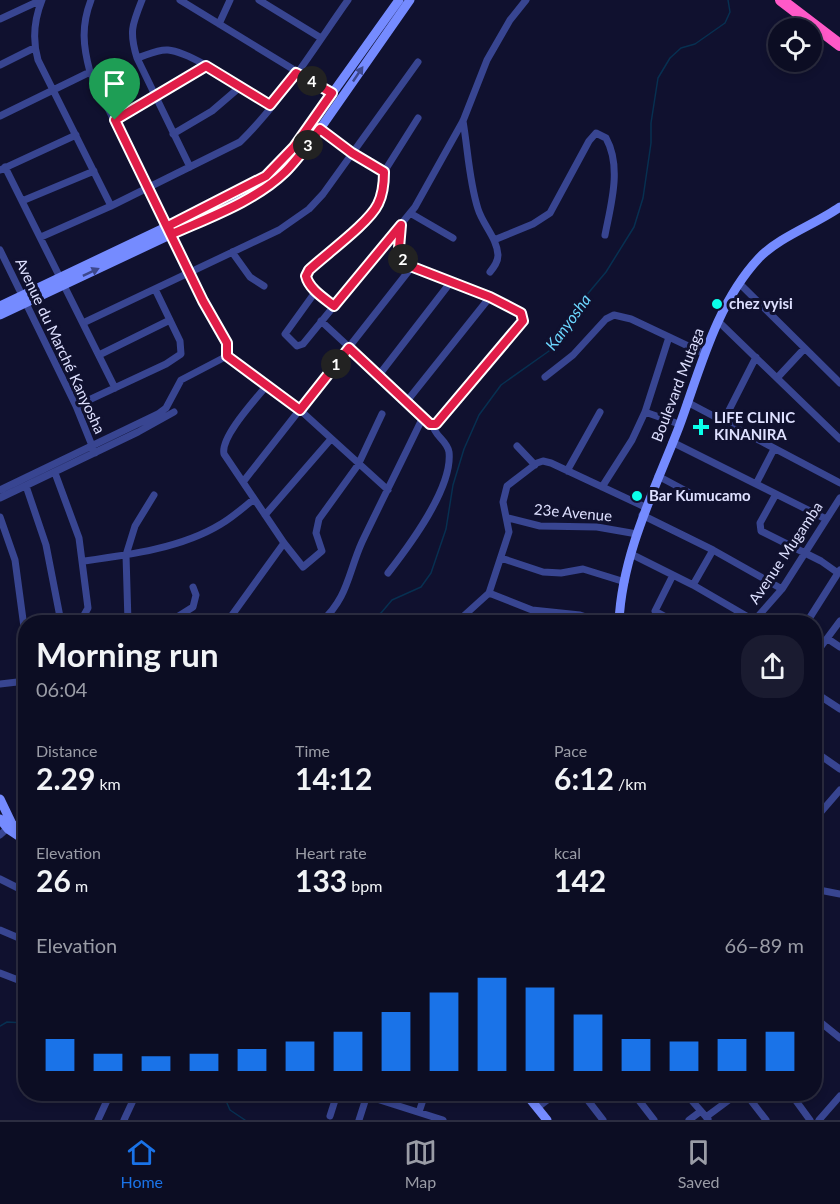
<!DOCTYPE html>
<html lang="en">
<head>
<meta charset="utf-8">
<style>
	:root { --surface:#0c0d23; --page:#1a1b30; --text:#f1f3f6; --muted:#9a9ca6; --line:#2c2d41; --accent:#1a73e8 }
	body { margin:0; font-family:Lato,sans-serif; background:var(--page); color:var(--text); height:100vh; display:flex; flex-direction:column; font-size:22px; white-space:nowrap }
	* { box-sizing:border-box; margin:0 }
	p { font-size:20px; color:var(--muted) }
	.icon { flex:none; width:33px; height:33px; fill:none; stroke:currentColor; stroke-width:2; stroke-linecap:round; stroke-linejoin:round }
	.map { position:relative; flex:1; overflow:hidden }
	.details { position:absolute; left:18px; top:615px; width:804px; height:486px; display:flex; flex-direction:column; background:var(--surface); border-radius:24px; box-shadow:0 3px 9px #0003,0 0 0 2px var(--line) }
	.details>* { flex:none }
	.fabs { position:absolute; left:768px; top:18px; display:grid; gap:12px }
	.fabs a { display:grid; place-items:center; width:54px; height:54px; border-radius:50%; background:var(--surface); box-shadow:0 3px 9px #0003,0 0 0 2px var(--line); font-size:30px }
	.pin { position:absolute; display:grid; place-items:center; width:51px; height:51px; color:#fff; margin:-62px -26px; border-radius:50% 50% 50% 0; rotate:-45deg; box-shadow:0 0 6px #0007 }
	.pin .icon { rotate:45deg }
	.km { position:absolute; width:30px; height:30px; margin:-15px; border-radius:50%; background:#222; color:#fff; font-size:16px; line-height:30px; text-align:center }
	.round { display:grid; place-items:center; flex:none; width:63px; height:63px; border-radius:24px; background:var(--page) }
	.head { display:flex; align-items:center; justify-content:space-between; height:102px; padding:0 18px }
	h1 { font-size:33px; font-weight:700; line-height:45px }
	.metrics { display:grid; grid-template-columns:repeat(3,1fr); gap:9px; height:102px; padding:6px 18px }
	.metrics div { display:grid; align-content:center }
	.metrics b { font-size:30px; font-weight:700 }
	.metrics small { font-size:16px; font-weight:400 }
	.metrics p { font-size:16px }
	.chart { height:168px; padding:12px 18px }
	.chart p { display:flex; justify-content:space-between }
	.chart svg { width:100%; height:108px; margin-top:6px; stroke:var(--accent); stroke-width:6 }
	.menu { display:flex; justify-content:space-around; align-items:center; height:84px; border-top:2px solid var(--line); background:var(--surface); font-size:16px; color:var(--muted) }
	.menu a { display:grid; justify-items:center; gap:3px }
	.menu .active { color:var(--accent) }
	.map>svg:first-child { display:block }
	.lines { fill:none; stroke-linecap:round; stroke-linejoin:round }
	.stream { stroke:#073051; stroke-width:1.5 }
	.street { stroke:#384591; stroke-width:7 }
	.secondary { stroke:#758bff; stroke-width:9 }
	.highway { stroke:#ff59c8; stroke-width:12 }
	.oneway { fill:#3d488d }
	.route-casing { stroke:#fff; stroke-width:12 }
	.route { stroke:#e11d48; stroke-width:8 }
	.poi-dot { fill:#0affea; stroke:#10112f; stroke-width:2 }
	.labels { text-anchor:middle; stroke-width:6; stroke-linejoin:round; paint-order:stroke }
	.poi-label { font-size:15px; font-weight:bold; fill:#dee0ff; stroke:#10112f; text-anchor:start }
	.street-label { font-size:15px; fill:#dee0ff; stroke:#10112f }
	.water-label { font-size:16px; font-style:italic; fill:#6cd7ff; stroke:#10112f }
</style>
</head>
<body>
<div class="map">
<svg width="840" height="1120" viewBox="0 0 840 1120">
	<rect width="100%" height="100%" fill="#10112f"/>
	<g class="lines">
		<path class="stream" d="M366 622 381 613 392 600 421 587 431 573 446 529 453 485 464 449 479 415 501 385 549 351 585 297 606 272 634 227 643 198 651 143V123L658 78 670 58 681 48 695 44 725 23 730 12 728 0
			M0 1026 7 1022 26 1023
			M223 1094 230 1110 245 1120"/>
		<path class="street" d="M42 0C34 20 32 39 38 60L111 206
			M142 0C132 25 129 32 137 58L190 167
			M180 0 332 93
			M259 0 321 38
			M0 19 41 0
			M219 24 230 0
			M137 58C147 55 158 49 168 50 193 52 247 92 270 105
			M0 65 34 48
			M0 116 90 72
			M115 120 206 66
			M463 121C468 150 469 181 478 209 483 225 497 238 498 255 498 262 494 267 490 272
			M320 129 352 153 384 172
			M173 134 212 111 240 87
			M5 167 115 388
			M0 170 76 135
			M22 201 94 171
			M410 213 453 238
			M41 237 111 206 240 142C282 101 314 48 348 0
			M494 240 533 224 550 213 589 141 596 133 606 138C622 167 611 204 605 235
			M0 250 76 406 95 453
			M232 252 250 277 264 286
			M740 284 840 383
			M316 291 285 334 297 346 303 344 415 207 463 121 487 60 510 20 526 0
			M334 306 316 291 306 276 377 206 383 185 384 172 418 118
			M321 321 433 425 523 321 521 313 482 293 450 283 405 264 399 248 401 225
			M719 322 840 439
			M83 323 279 230 309 209 323 194 418 62
			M99 355 170 320
			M227 356 300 410 388 490
			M379 375 450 283
			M545 377 573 355 606 319 614 315 631 319 705 354
			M777 378 804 349
			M268 384C256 399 220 437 224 454L284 543 303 567 322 551 316 533 319 519 358 465 382 414
			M407 401 490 297
			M687 402 840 483
			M76 406 166 364 181 354 180 341 155 289
			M645 412 679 424
			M723 422 756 357
			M672 442 826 519
			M517 446 535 465
			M567 471 600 412
			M55 473 79 538 88 608 83 617 65 622
			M658 476 688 492
			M243 482 411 268
			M756 484 774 449
			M26 486 46 545 61 622
			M602 487 632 440 645 412 669 337
			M0 490 158 414 166 408 181 380 227 356 228 350 90 72C83 46 81 26 91 0
			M776 494 760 523 761 531 821 561 838 573
			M0 498 138 432 174 412
			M265 515 331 439
			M642 515 713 550 782 589
			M0 517 15 560 26 642
			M508 518 540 526 597 527 637 534
			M633 555 693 585 755 621
			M501 558 543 572 561 573 583 569 625 582
			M84 561C129 555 182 548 221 524 233 517 244 507 254 499
			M388 573C409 546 453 488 449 452 447 440 434 436 433 425
			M673 575 655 611 675 622
			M693 585 713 550
			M489 593 532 610 580 615 601 622
			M762 614 770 622
			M128 622 126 555 135 526 154 495
			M128 622 174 619
			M174 622V619L193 607 196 595 193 587
			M227 622 284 543
			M321 622C348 598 348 573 362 542 382 500 403 459 423 417
			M457 622 489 593 509 532 503 502 507 486 537 463 543 461 551 463 645 507
			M540 622 542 612
			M753 622 782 589 840 498
			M807 622 840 570
			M828 639 840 647
			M814 656 840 621
			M0 684 26 681
			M814 692 840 709
			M814 751 840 769
			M814 820 840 790
			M0 835 10 826
			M0 879 26 892
			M814 889 840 894
			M0 930 26 941
			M0 973 26 983
			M814 1017 840 1038
			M361 1094 443 1120
			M583 1094 603 1120
			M634 1094 654 1120
			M686 1094 708 1119
			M746 1094 766 1120
			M791 1094 810 1120
			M537 1108 555 1094
			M419 1112 425 1094
			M330 1116 337 1094
			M706 1117 737 1094
			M98 1120 110 1094
			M124 1120 136 1094
			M359 1120 367 1095
			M689 1120 701 1111
			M819 1120 840 1096"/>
		<path class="secondary" d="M0 306 168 226 266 176 294 147 399 0
			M0 315 223 210 273 183 286 171 320 129 410 0
			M619 622C622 554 655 489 679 427 700 370 716 304 759 258 779 237 816 224 840 207
			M0 799 12 824 26 834
			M0 819 8 829 26 841
			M526 1094 547 1120"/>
		<path class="highway" d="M781 0 840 45"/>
	</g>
	<defs><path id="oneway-solid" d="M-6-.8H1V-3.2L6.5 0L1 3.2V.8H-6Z" transform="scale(1.5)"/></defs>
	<g class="oneway">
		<use href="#oneway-solid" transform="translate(358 74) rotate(-56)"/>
		<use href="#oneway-solid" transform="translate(91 272) rotate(-25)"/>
	</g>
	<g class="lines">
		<g class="route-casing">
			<path id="route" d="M115 120 203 301 227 343V356L300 410 349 348 430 424H436L523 321 521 313 490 297 405 264 399 248 401 225 334 306C324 298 309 289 306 276L309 270C326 254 369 223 378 204 383 194 384 183 384 172L352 153 320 129C309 143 298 159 285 172 255 201 210 217 172 234L168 226 266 176 294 147 332 93 296 73 270 105 206 66 115 120"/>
		</g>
		<use href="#route" class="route"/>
	</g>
	<g class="poi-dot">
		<circle cx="717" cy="304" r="6"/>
		<path d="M698 418h6v6h6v6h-6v6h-6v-6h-6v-6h6z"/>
		<circle cx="637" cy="496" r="6"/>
	</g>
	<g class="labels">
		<g class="poi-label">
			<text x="729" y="309">chez vyisi</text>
			<text x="714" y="423">LIFE CLINIC<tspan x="714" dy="17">KINANIRA</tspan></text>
			<text x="649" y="501">Bar Kumucamo</text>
		</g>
		<g class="street-label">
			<text transform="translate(60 346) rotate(65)" y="5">Avenue du Marché Kanyosha</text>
			<text transform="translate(678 385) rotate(-69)" y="5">Boulevard Mutaga</text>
			<text transform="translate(573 513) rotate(5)" y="5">23e Avenue</text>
			<text transform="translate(786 553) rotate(-56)" y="5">Avenue Mugamba</text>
		</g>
		<g class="water-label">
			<text transform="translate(568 322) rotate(-54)" y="6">Kanyosha</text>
		</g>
	</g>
</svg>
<div class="fabs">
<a><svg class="icon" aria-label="locate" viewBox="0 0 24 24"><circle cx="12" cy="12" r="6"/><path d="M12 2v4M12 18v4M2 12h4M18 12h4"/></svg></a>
</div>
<div class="pin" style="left:115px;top:120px;background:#1e9e55"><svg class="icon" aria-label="arrive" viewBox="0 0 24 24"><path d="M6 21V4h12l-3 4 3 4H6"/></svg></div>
<b class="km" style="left:336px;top:364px">1</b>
<b class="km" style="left:403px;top:259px">2</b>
<b class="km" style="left:308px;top:145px">3</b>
<b class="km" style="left:312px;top:81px">4</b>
<section class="details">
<div class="head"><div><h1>Morning run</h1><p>06:04</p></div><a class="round"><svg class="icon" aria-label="share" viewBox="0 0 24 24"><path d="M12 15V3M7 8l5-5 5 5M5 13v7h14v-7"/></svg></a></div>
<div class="metrics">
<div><p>Distance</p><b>2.29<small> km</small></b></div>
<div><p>Time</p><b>14:12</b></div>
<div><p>Pace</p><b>6:12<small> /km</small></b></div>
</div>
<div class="metrics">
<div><p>Elevation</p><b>26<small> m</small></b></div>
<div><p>Heart rate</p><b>133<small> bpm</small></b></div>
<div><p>kcal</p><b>142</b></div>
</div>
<div class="chart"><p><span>Elevation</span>66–89 m</p>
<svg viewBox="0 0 160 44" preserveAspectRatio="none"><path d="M5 44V31M15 44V37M25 44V38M35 44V37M45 44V35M55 44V32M65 44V28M75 44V20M85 44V12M95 44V6M105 44V10M115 44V21M125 44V31M135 44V32M145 44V31M155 44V28"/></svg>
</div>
</section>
</div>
<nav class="menu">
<a class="active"><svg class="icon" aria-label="home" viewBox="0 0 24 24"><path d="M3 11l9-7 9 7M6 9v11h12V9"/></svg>Home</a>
<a><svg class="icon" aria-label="map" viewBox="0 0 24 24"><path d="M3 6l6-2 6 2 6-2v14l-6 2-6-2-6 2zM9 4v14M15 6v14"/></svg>Map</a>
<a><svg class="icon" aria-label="saved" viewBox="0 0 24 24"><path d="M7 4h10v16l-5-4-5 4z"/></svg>Saved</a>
</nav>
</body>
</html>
